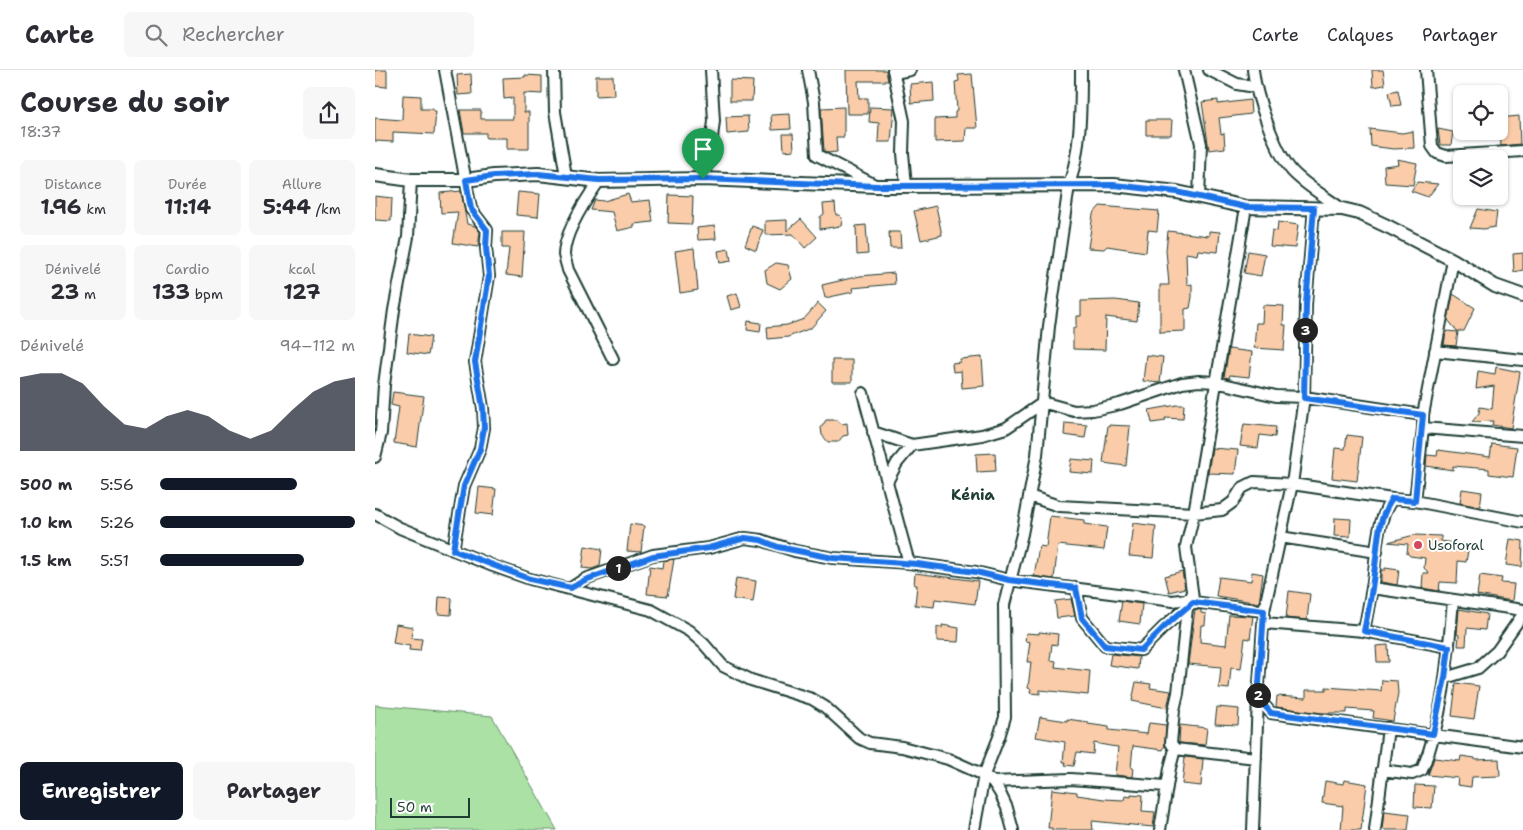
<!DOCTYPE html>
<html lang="fr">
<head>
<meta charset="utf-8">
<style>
	:root { --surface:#fff; --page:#f7f7f7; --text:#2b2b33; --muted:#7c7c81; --line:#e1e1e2; --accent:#111827 }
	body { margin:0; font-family:"Shantell Sans",sans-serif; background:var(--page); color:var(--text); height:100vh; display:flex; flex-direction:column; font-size:19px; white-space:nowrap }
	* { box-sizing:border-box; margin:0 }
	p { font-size:16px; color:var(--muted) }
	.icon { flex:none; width:28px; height:28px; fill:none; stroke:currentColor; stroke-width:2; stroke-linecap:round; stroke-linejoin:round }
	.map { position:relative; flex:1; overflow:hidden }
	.drawer { display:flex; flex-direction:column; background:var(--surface); width:375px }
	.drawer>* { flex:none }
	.controls { position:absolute; left:1078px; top:15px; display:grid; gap:10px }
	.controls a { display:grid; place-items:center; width:55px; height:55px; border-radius:8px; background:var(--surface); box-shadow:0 1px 4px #0004; font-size:25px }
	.scale { position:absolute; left:15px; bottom:12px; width:80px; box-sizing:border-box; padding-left:5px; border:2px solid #1f3d34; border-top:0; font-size:14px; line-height:18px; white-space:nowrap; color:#1f3d34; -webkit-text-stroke:4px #fff; paint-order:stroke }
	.pin { position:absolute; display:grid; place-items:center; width:42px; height:42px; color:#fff; margin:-51px -21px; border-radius:50% 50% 50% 0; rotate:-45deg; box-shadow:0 0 5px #0007 }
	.pin .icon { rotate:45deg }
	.km { position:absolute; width:25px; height:25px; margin:-12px; border-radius:50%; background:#222; color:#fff; font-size:14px; line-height:25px; text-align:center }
	.round { display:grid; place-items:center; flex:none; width:52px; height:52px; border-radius:8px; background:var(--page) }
	.headline { display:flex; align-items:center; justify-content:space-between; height:85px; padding:0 20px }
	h1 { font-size:28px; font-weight:700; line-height:38px }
	.figures { display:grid; grid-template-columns:repeat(3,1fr); gap:8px; height:85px; padding:5px 20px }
	.figures div { display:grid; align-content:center; border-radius:8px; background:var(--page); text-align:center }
	.figures b { font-size:21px; font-weight:700 }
	.figures small { font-size:14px; font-weight:400 }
	.figures p { font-size:14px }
	.chart { height:140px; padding:10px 20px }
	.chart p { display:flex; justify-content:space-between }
	.chart svg { width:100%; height:90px; margin-top:5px; fill:var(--accent); opacity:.7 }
	.primary-button { display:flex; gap:10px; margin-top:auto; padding:10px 20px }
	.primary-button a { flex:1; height:58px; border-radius:8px; background:var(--accent); color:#fff; font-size:20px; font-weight:700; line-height:58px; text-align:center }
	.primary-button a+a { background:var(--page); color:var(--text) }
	ul { padding:0 20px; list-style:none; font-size:16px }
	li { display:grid; grid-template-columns:80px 60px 1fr; align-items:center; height:38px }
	li i { height:12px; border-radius:6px; background:var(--accent) }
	header { display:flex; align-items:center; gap:30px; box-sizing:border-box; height:70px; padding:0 25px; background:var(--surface); border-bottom:1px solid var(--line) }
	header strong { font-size:24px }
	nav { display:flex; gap:28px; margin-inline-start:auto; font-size:18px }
	.search { width:350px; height:45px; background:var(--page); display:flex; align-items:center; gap:12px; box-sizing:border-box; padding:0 18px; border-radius:8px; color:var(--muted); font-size:19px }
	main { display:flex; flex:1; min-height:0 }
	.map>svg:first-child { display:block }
	.green { fill:#abe1a4; stroke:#658f6c }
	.building { fill:#facca9; stroke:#1f3d34 }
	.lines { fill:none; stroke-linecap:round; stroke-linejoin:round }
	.minor-casing { stroke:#1f3d34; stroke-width:14 }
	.tertiary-casing { stroke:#1f3d34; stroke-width:16 }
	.minor { stroke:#fff; stroke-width:10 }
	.tertiary { stroke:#fff; stroke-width:12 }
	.route-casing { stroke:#fff; stroke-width:10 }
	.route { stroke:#1a73e8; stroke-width:6 }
	.poi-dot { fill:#d1495b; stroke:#fff; stroke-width:2 }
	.labels { text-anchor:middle; stroke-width:4; stroke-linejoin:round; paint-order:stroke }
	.poi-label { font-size:14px; fill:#1f3d34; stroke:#fff; text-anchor:start }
	.neighbourhood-label { font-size:15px; font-weight:bold; fill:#1f3d34; stroke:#fff }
</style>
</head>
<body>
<header>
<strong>Carte</strong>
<div class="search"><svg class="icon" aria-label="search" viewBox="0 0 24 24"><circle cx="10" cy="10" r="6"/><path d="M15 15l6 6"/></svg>Rechercher</div>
<nav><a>Carte</a><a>Calques</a><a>Partager</a></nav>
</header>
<main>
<section class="drawer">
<div class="headline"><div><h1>Course du soir</h1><p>18:37</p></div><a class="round"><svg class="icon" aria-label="share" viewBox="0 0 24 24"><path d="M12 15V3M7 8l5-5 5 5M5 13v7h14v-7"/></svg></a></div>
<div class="figures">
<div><p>Distance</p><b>1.96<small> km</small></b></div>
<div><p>Durée</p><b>11:14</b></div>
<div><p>Allure</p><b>5:44<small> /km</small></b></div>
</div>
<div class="figures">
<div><p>Dénivelé</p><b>23<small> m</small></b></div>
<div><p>Cardio</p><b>133<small> bpm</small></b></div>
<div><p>kcal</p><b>127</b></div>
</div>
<div class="chart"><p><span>Dénivelé</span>94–112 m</p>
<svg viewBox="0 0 160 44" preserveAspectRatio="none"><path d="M0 44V8L10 6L20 6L30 11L40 22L50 31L60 33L70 27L80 24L90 27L100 34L110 38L120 34L130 24L140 15L150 10L160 8V44z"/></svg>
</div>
<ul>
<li><b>500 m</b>5:56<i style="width:70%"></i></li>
<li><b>1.0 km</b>5:26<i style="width:100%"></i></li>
<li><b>1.5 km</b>5:51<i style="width:74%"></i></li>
</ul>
<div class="primary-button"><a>Enregistrer</a><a>Partager</a></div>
</section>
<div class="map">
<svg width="1148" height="760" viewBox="0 0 1148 760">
	<rect width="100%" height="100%" fill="#fff"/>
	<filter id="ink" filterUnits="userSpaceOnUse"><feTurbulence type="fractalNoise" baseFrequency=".02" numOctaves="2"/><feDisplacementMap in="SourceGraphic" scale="10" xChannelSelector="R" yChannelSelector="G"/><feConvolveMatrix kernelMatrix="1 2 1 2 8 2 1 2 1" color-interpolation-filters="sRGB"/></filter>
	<g filter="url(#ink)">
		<path class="green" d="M0 635 117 646 182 760H0Z"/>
		<path class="building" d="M0 0H12V17L0 16Z
			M471 0H511L513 11H483L484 28H493V44H472Z
			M997 0H1008L1010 15 998 17Z
			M96 4 97 24 83 25 82 5Z
			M597 4 602 58H591L590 71 560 72V49L580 48V42L582 41 580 12 584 11 583 5Z
			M150 5 167 6V24L149 23V42H154V79H132V68H111V63H89L85 40H106V49H138V28L129 29 128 8 150 7Z
			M221 6H238L239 25 221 26Z
			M355 10 378 11 377 31H355Z
			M558 12 559 31 536 33 535 14Z
			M1023 20 1026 35 1017 36 1014 22Z
			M28 25 46 26V39H58V41H61L59 64 18 62V72L0 71V48L27 50Z
			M843 30V34L875 30 876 44 844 48 846 64 849 63 850 78 834 80 827 32Z
			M469 37V67H461L462 82 452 83 449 81 446 38Z
			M495 37 519 38 516 72H503L504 53 494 52Z
			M415 44 416 59 397 60 396 45Z
			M373 46 374 62 352 64 351 47Z
			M1144 46 1145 74 1126 76 1124 48Z
			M771 50H797L796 65H771Z
			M995 59 1027 63 1038 61 1039 78 1018 79 996 76Z
			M1063 59 1078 62 1076 75H1065Z
			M408 64H418L419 80 409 81Z
			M1022 89 1042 93 1038 115 1010 113 1009 96 1023 94Z
			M1042 112 1063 114 1053 127 1036 121Z
			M86 121 92 154 100 156 105 162 103 177 78 173 83 142 66 143 65 123Z
			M143 122 165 124 163 147 141 145Z
			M253 124 256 132 275 130 278 152 259 154V157L242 161 237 142 216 140 220 130 229 131Z
			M294 125 318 126 317 154 293 153Z
			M0 126 17 128 16 151 0 150Z
			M460 133 461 145H465L467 151 466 156 445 159V147L449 144 448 134Z
			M561 136 567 165 546 170 539 141Z
			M725 136 784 141 782 161 773 160 771 182 732 176 729 179 713 178 718 144Z
			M1103 139 1122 142 1120 157 1109 159 1095 158Z
			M426 149 442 167 430 178 418 164 390 165V151L412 150V161Z
			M903 152 923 155 920 178 895 176 897 160 902 161Z
			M491 155 493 184 482 185 481 156Z
			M340 156 341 169 323 170 322 158Z
			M377 156 388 160 381 180 370 175Z
			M793 161 834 166V161L845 162 843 182 823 180 822 185 811 183 812 215 817 214V227L815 238 810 239V261L785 262V215H794L791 180Z
			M127 162H150L147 207 131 205 134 178H127Z
			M514 162H525L526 178H515Z
			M319 178 323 220 305 223 300 181Z
			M354 179 356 191 345 193 343 181Z
			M873 181 890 184 886 206 869 203Z
			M1148 183V200L1139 202 1138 184Z
			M401 193 413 195 417 209 405 219 392 213 390 200Z
			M519 203 520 214 477 218 478 222 450 228 447 215 485 206Z
			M362 223 366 237 356 240 352 226Z
			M1078 224 1100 238 1089 261H1082L1073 250Z
			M740 230 764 233 762 251 731 247 730 280 698 279V258H701V246H706V231Z
			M443 233 451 241 436 258 413 267 393 269 392 257 412 255 429 249Z
			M888 235 909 236 908 255H911L909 280 879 278 881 253H887Z
			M373 251 386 253 385 262 372 260Z
			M1071 261 1083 262 1081 276 1069 275Z
			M34 264 56 267 53 285 32 282Z
			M854 279 877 282 874 307 855 305 854 308 849 307Z
			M771 285 788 287 785 313 768 311Z
			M607 287 609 316 587 318 586 301 578 302 577 293 585 292V289Z
			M457 290H477V312H457Z
			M1121 297 1145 302 1136 358 1117 355 1118 351 1097 352 1104 343 1105 337 1117 339 1119 316 1101 319 1103 301 1120 304Z
			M18 322 49 326 42 377 19 373 24 337 16 335Z
			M802 335H809L808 349 790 348 791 351 777 353 774 340Z
			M451 350H462L467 354 472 353 473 365 468 366 463 372H453L447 365 446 358Z
			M690 353 712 355 710 368 689 365Z
			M869 354 901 357 900 367 885 365 883 378 865 376Z
			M733 355 755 356 751 396 728 393Z
			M972 365 987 367 982 411 957 408 960 378 970 379Z
			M1117 374 1142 377 1138 407 1114 404V399L1078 396V400L1051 396 1052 385 1062 386 1063 380 1115 387Z
			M837 378 863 380 860 404 833 403Z
			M620 383 621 401 602 402 601 384Z
			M696 389 719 391 718 404 694 402Z
			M104 417 121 419 118 445 101 443Z
			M1087 419 1107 422 1105 437 1085 433Z
			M675 446 709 450V454L732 457 729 480 683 475 679 509 659 506 664 476 671 477Z
			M960 448 976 449 975 467 959 466Z
			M758 453 781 456 778 488 754 486Z
			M255 454 269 456 266 482 252 481Z
			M1039 465 1066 466V471L1094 475 1091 492 1083 491 1082 513 1065 512 1064 521 1047 518 1048 503H1054L1049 498 1050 488 1035 486 1032 483 1033 474 1013 472Z
			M1135 469 1148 471 1147 497 1131 495Z
			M210 476 227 479 225 496 217 499 207 498Z
			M299 489 293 526 272 524 275 496 287 498 288 491Z
			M1010 498 1024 500 1022 515 1006 512V500H1010Z
			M807 501 810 518 794 522 790 506Z
			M877 502 888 504 884 533 841 526 844 507 876 511Z
			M540 503 603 511 600 534 560 529 559 537 540 535 542 515H539Z
			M1105 505 1127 508 1126 513 1139 514 1137 531 1102 525Z
			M361 508 381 511 378 532 358 529Z
			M914 521 935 524 932 550 911 548Z
			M64 527 77 528 76 545 63 544Z
			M696 529 700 546 682 548 680 531Z
			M747 531 767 534 765 554 744 551Z
			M820 539 826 540V543L831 544 830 555H826L825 572 851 575 854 545 878 546 875 569 870 568 866 599 856 598 854 619 844 618 846 597 813 594Z
			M1084 539 1112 544 1110 560 1092 558 1091 576H1083L1084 565 1082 564Z
			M21 554 38 557 36 568 47 569 45 581 34 580 35 576 18 573Z
			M567 555 584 558 583 572 562 571V557L567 558Z
			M664 562 683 564 682 575 677 574 675 590 681 591 680 597 715 601 713 625 665 620V624L655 623 656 619 653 618 656 592H652L655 572 650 571 651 563 664 564Z
			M1013 575 1014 592H1002L1001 576Z
			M736 584 764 587 763 599 734 595Z
			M1007 610 1022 611 1023 623 1018 651 998 648 999 641 972 639V643H948L901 637 902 626 931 628V620H951V617L1006 621Z
			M761 612 776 614 775 618 796 621 792 638 757 631Z
			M1081 613 1104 616 1099 649 1077 646Z
			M842 637 864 639 863 655 840 654Z
			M665 647 692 651V649L713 652V654L734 657V660L772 664 774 653 791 655 790 674 788 680 758 676 756 698H758L757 707 740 705 743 677 735 676 719 673 718 684 702 682 699 696 690 695 691 692H688L690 672 661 667Z
			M805 655 832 658 830 675 804 673Z
			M1086 686 1100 688V690L1124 689 1125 706 1097 707 1096 717 1082 715 1083 708 1053 705 1059 688 1085 691Z
			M810 687 828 689 826 716 807 714Z
			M969 710 992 714 986 760H966L968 736 947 733 950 711 968 714Z
			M1040 715 1059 716 1057 738 1039 737Z
			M677 719 702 722V725L729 729 749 730 750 726 756 727V724L768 725 767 741 780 742 778 757 717 751 718 760H677V758H673Z
			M1009 741 1035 744 1033 760H1007Z"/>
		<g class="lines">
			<g class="minor-casing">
				<path id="minor" d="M70 0 96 139 112 160 111 178 114 206 100 292 108 338 109 358 105 379 89 416 78 480
					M179 0 180 42 191 106
					M433 0 439 32 442 85 498 114
					M518 0 529 51 528 83 531 116
					M809 0 826 74 824 127
					M834 0 862 14 880 17
					M878 0C881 27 900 81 917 101 931 116 951 127 967 139
					M1051 0 1057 76 1062 83 1071 86 1148 81
					M519 3 535 0
					M328 109 337 68 339 51 336 0
					M224 111C212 128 189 163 189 185 190 190 192 195 193 200L238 289
					M1078 190 1048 345V358L1148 366
					M1060 281 1148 290
					M488 323 534 493 601 502 634 510 798 531 818 528 811 477 819 443 871 137
					M498 362 537 375 607 365 631 358 666 334H674L699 341 718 340 745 334 807 313 824 311 840 312 901 326 929 327 1048 345
					M0 387 6 363 9 315 19 240 33 167 36 110
					M511 414 522 393 537 375
					M654 426 684 436 819 443 847 440 858 432 867 418 879 412 917 414 1017 429
					M1040 431 1148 452
					M0 444 25 458 118 496 155 509 276 540 314 561 329 574 348 596 376 610 437 629 450 637 484 668 495 673 527 677 573 689 609 705 618 712 625 723 632 738 638 760
					M905 467 1002 482
					M196 518 210 509 278 485 334 478 370 468 386 470 420 481 458 488 534 493
					M701 518 707 548 730 576 766 580 789 557 818 532 889 541
					M997 518C1002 488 999 455 1017 429L1040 431 1048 358
					M889 553 989 561 997 518 1148 540
					M989 561 1074 577
					M1070 608 1103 598 1122 581 1148 544
					M883 628 896 643 1148 677
					M800 679 796 673 799 640 803 623 812 538
					M1007 700 1037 704 1047 700C1069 647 1073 587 1078 530
					M618 712 696 709 791 716
					M599 760 609 705 624 667 630 647 629 535 647 464 662 385 674 256 694 115C706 79 706 38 706 0
					M785 760 795 698 800 679 881 688
					M878 760 883 628 889 541 917 414 929 327 931 234 939 138
					M1000 760 1013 658"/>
			</g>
			<g class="tertiary-casing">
				<path id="tertiary" d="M0 105 36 110H91L119 106 163 104 224 111 328 109 502 116 739 115 802 122 871 137 967 139 984 143 1014 157 1078 190 1120 216 1148 226"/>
			</g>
			<use href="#minor" class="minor"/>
			<use href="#tertiary" class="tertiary"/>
		</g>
	</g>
	<g class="lines" filter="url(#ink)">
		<g class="route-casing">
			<path id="route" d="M163 104 224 110 328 109 502 116 739 115 802 122 870 137 939 138 931 234 929 328 1048 345 1040 431 1017 429C1000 454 1004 475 999 503 997 522 993 542 989 561L1074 577 1070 608 1058 664 896 643 883 628 889 541 818 532 789 557 766 580 730 576 707 548 701 518 634 510 601 502 542 494 458 488 403 477 386 470 370 468 334 478 278 486 210 510 196 518 155 509 78 480 89 416 105 379 109 358 108 338 100 292 114 206 111 178 112 160 96 139 91 110 119 106Z"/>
		</g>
		<use href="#route" class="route"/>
	</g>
	<circle class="poi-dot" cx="1043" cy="475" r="5"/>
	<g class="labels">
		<g class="poi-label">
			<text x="1053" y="480">Usoforal</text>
		</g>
		<g class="neighbourhood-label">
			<text x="598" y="430">Kénia</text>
		</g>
	</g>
</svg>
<div class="controls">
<a><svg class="icon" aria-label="locate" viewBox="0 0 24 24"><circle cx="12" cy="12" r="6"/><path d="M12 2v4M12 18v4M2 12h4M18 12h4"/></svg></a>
<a><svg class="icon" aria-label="layers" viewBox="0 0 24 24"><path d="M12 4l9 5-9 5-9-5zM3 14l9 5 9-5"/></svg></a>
</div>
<div class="scale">50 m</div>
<div class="pin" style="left:328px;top:109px;background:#1e9e55"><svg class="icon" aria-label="arrive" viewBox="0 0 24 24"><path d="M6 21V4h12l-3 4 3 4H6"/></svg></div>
<b class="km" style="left:243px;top:498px">1</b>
<b class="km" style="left:883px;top:625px">2</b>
<b class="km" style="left:930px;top:260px">3</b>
</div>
</main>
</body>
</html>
